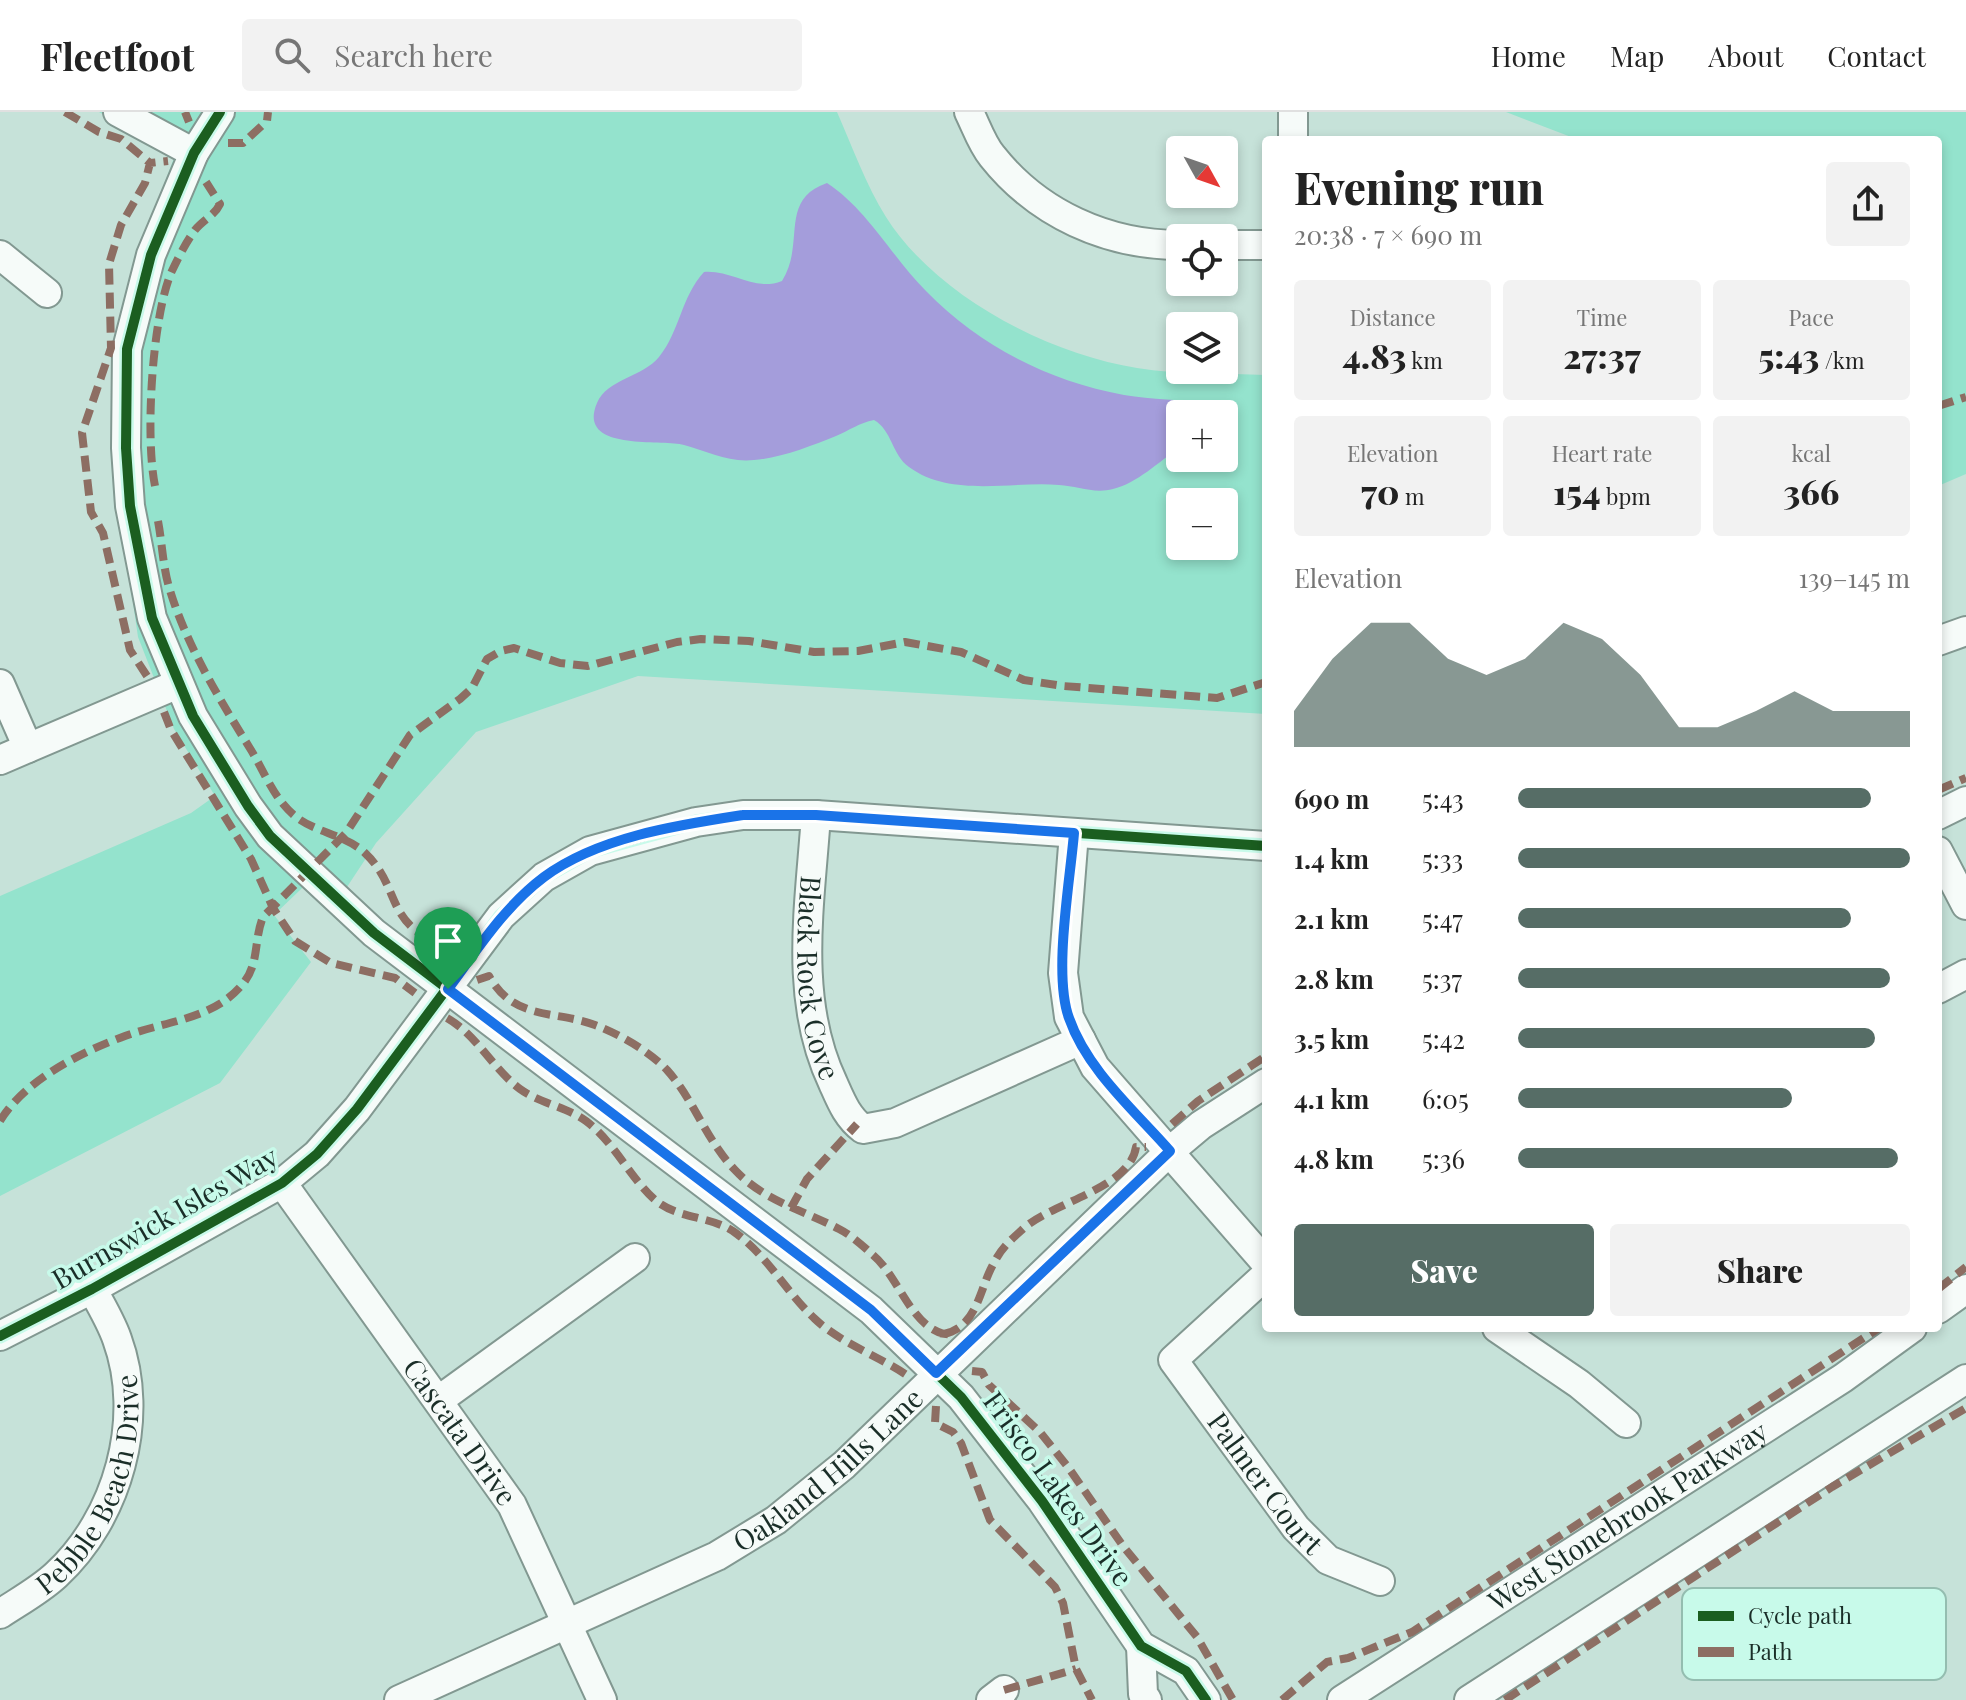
<!DOCTYPE html>
<html lang="en">
<head>
<meta charset="utf-8">
<style>
	:root { --surface:#fff; --page:#f2f2f2; --text:#222; --muted:#767676; --line:#e0e0e0; --accent:#566d66 }
	body { margin:0; font-family:"Playfair Display",serif; background:var(--page); color:var(--text); height:100vh; display:flex; flex-direction:column; font-size:30px; white-space:nowrap }
	* { box-sizing:border-box; margin:0 }
	p { font-size:26px; color:var(--muted) }
	.icon { flex:none; width:44px; height:44px; fill:none; stroke:currentColor; stroke-width:2; stroke-linecap:round; stroke-linejoin:round }
	.map { position:relative; flex:1; overflow:hidden }
	.sheet { position:absolute; left:1262px; top:24px; width:680px; height:1196px; display:flex; flex-direction:column; background:var(--surface); border-radius:8px; box-shadow:0 4px 12px #0003 }
	.sheet>* { flex:none }
	.needle { width:52px; rotate:130deg }
	.fabs { position:absolute; left:1166px; top:24px; display:grid; gap:16px }
	.fabs a { display:grid; place-items:center; width:72px; height:72px; border-radius:8px; background:var(--surface); box-shadow:0 4px 12px #0003; font-size:40px }
	.pin { position:absolute; display:grid; place-items:center; width:68px; height:68px; color:#fff; margin:-82px -34px; border-radius:50% 50% 50% 0; rotate:-45deg; box-shadow:0 0 8px #0007 }
	.pin .icon { rotate:45deg }
	.round { display:grid; place-items:center; flex:none; width:84px; height:84px; border-radius:8px; background:var(--page) }
	.summary { display:flex; align-items:center; justify-content:space-between; height:136px; padding:0 32px }
	h1 { font-size:44px; font-weight:800; line-height:60px }
	.stats { display:grid; grid-template-columns:repeat(3,1fr); gap:12px; height:136px; padding:8px 32px }
	.stats div { display:grid; align-content:center; border-radius:8px; background:var(--page); text-align:center }
	.stats b { font-size:34px; font-weight:800 }
	.stats small { font-size:22px; font-weight:400 }
	.stats p { font-size:22px }
	.chart { height:224px; padding:16px 32px }
	.chart p { display:flex; justify-content:space-between }
	.chart svg { width:100%; height:144px; margin-top:8px; fill:var(--accent); opacity:.7 }
	.cta { display:flex; gap:16px; margin-top:auto; padding:16px 32px }
	.cta a { flex:1; height:92px; border-radius:8px; background:var(--accent); color:#fff; font-size:32px; font-weight:800; line-height:92px; text-align:center }
	.cta a+a { background:var(--page); color:var(--text) }
	ul { padding:0 32px; list-style:none; font-size:26px }
	li { display:grid; grid-template-columns:128px 96px 1fr; align-items:center; height:60px }
	li i { height:20px; border-radius:10px; background:var(--accent) }
	header { display:flex; align-items:center; gap:48px; box-sizing:border-box; height:112px; padding:0 40px; background:var(--surface); border-bottom:2px solid var(--line) }
	header strong { font-size:38px }
	nav { display:flex; gap:44px; margin-inline-start:auto; font-size:28px }
	.search { width:560px; height:72px; background:var(--page); display:flex; align-items:center; gap:20px; box-sizing:border-box; padding:0 28px; border-radius:8px; color:var(--muted); font-size:30px }
	.map>svg:first-child { display:block }
	.green { fill:#94e3cd; fill-rule:evenodd }
	.water { fill:#a49ddb }
	.lines { fill:none; stroke-linecap:round; stroke-linejoin:round }
	.minor-casing { stroke:#829891; stroke-width:32 }
	.minor { stroke:#f6fbf9; stroke-width:28 }
	.quiet { stroke:#8d6e63; stroke-width:8; stroke-dasharray:16 8; stroke-linecap:butt }
	.cycleway-casing { stroke:#c8faea; stroke-width:15 }
	.cycleway { stroke:#1b5e20; stroke-width:10 }
	.route-casing { stroke:#fff; stroke-width:16 }
	.route { stroke:#1a73e8; stroke-width:10 }
	.labels { text-anchor:middle; stroke-width:7; stroke-linejoin:round; paint-order:stroke }
	.street-label { font-size:28px; fill:#1a2e28; stroke:#c8faea }
	.key { fill:#c8faea; stroke:#94bdb0; stroke-width:2 }
	.key-label { font-size:22px; fill:#1a2e28 }
</style>
</head>
<body>
<header>
<strong>Fleetfoot</strong>
<div class="search"><svg class="icon" aria-label="search" viewBox="0 0 24 24"><circle cx="10" cy="10" r="6"/><path d="M15 15l6 6"/></svg>Search here</div>
<nav><a>Home</a><a>Map</a><a>About</a><a>Contact</a></nav>
</header>
<div class="map">
<svg width="1966" height="1588" viewBox="0 0 1966 1588">
	<rect width="100%" height="100%" fill="#c6e2d9"/>
	<path class="green" d="M99 0H837C852 34 866 73 886 105 936 184 1048 242 1137 256 1179 263 1224 261 1266 263V602L638 564 476 620 376 731 347 775 324 755 274 803 311 850 220 971 0 1084V784L191 701 215 684 174 617 138 525 111 339 116 243 141 134 175 43ZM1180 302H1224V346H1180ZM1180 390H1224V434H1180Z
		M1506 0H1966V362L1938 374V28H1579Z"/>
	<path class="water" d="M827 71C867 97 892 145 926 179 980 234 1048 269 1124 283 1152 288 1181 287 1209 292L1222 302H1180V335C1160 349 1136 372 1113 377 1094 382 1077 374 1059 373 1011 369 951 386 909 355 892 343 892 318 874 308 859 311 850 318 836 324 811 334 781 346 754 348 729 351 707 339 684 333 661 327 576 340 597 291 607 267 643 265 659 245 680 219 681 185 704 160 733 158 754 180 782 169 806 131 778 88 827 71Z"/>
	<g class="lines">
		<g class="minor-casing">
			<g id="minor">
				<path d="M118 0 194 41"/>
				<path d="M220 0 194 41 151 143 127 237 126 336 130 394 152 506 193 604 248 694 270 724 374 821 871 1198 961 1285 1042 1389 1141 1534 1186 1559 1206 1588"/>
				<path d="M969 0C976 14 982 32 992 44 1038 102 1107 133 1180 133"/>
				<path d="M1293 0V28"/>
				<path d="M1224 133H1266"/>
				<path d="M0 143 47 181"/>
				<path d="M1938 529 1966 519"/>
				<path d="M0 572 28 636"/>
				<path d="M0 648 178 572"/>
				<path id="s1" d="M816 703C810 793 793 887 833 971 841 989 847 1005 863 1017L895 1011 1081 928"/>
				<path d="M1938 703 1966 689"/>
				<path d="M1074 721 1063 861 1069 905 1095 955 1266 1151"/>
				<path d="M1938 739 1966 793"/>
				<path d="M1938 877 1966 862"/>
				<path id="s2" d="M282 1071 512 1393 602 1588"/>
				<path id="s3" d="M1266 1163 1173 1248 1296 1416 1328 1448 1380 1469"/>
				<path d="M1938 1197 1966 1177"/>
				<path d="M1497 1216 1579 1272 1626 1311"/>
				<path d="M0 1224 92 1177 282 1071 317 1042 357 997 501 804 544 765 590 739 696 710 743 703H816L1266 734"/>
				<path d="M439 1288 635 1146"/>
				<path id="s4" d="M0 1502C18 1490 40 1478 56 1463 118 1406 146 1306 117 1227 111 1210 101 1193 92 1177"/>
				<path d="M1141 1534 1143 1582 1147 1588"/>
				<path id="s5" d="M399 1588 717 1444 776 1408 844 1353 1170 1039 1201 1013 1266 971"/>
				<path d="M991 1588 1004 1578"/>
				<path id="s6" d="M1342 1588 1843 1266 1912 1216"/>
				<path d="M1469 1588 1966 1267"/>
			</g>
		</g>
		<use href="#minor" class="minor"/>
		<path class="quiet" d="M65 0 99 20 121 27 150 51
			M185 0 189 10
			M228 31H243L267 9 268 0
			M1938 294 1966 285
			M155 374C145 325 152 207 171 161 177 148 186 130 195 118 203 108 215 103 220 92L206 70
			M158 409C162 430 163 455 169 475 186 533 220 588 251 638 265 661 274 687 295 704 314 720 346 723 365 741 402 776 383 811 445 834L446 843
			M147 564 130 538 103 421 91 400 82 321 111 236 109 152 121 113 145 71 150 51 168 49
			M164 600 171 618 251 747 273 796 295 829 331 851 395 866 415 881
			M1938 678 1966 666
			M477 868 489 864C514 909 555 898 595 913 619 922 649 939 667 958 694 988 706 1028 735 1058 764 1089 803 1098 839 1117 851 1123 863 1134 873 1143 899 1165 910 1213 944 1222L943 1230
			M447 906C477 923 492 956 520 977 539 991 567 995 586 1009 614 1030 629 1064 654 1087 677 1108 713 1103 737 1122 769 1146 786 1180 815 1207 840 1231 879 1244 908 1264
			M0 1009C25 968 81 940 125 924 166 909 217 907 245 869 259 850 254 827 263 805L346 721 410 623 460 587 472 576 487 547 501 539 514 536 560 551 588 554 677 530 701 527 749 529 814 540 858 539 905 530 961 540 1024 568 1063 574 1217 586 1266 570
			M1172 1012 1198 989 1266 944
			M791 1096 807 1067 857 1012
			M1938 1177 1966 1155
			M944 1222C979 1214 979 1175 995 1149 1002 1135 1013 1126 1024 1116 1054 1090 1130 1076 1136 1035H1146
			M972 1259 982 1260 989 1273 1040 1320 1068 1355 1123 1434 1197 1525 1233 1588
			M936 1294 935 1311 953 1320 961 1331 990 1408 1055 1475 1063 1491 1076 1557 1092 1588
			M1004 1578 1076 1557
			M1282 1588 1327 1550 1348 1546 1412 1520 1879 1216
			M1505 1588 1832 1375 1966 1296"/>
		<g class="cycleway-casing">
			<path id="cycleway" d="M220 0 194 41 151 143 127 237 126 336 130 394 152 506 193 604 248 694 270 724 374 821 871 1198 961 1285 1042 1389 1141 1534 1186 1559 1206 1588
				M0 1224 92 1177 282 1071 317 1042 357 997 501 804 544 765 590 739 696 710 743 703H816L1266 734"/>
		</g>
		<use href="#cycleway" class="cycleway"/>
	</g>
	<g class="lines">
		<g class="route-casing">
			<path id="route" d="M743 703H816L1074 721C1070 770 1053 862 1069 906 1087 958 1135 999 1170 1039L936 1261 871 1198 448 877C477 838 504 795 544 765 598 725 678 713 743 703Z"/>
		</g>
		<use href="#route" class="route"/>
	</g>
	<g class="labels">
		<g class="street-label">
			<text dy="10" stroke="none"><textPath href="#s1" startOffset="164">Black Rock Cove</textPath></text>
			<text transform="translate(165 1106) rotate(-30)" y="10">Burnswick Isles Way</text>
			<text dy="10" stroke="none"><textPath href="#s2" startOffset="306">Cascata Drive</textPath></text>
			<text dy="10" stroke="none"><textPath href="#s5" startOffset="490">Oakland Hills Lane</textPath></text>
			<text dy="10" stroke="none"><textPath href="#s4" startOffset="168">Pebble Beach Drive</textPath></text>
			<text dy="10" stroke="none"><textPath href="#s3" startOffset="280">Palmer Court</textPath></text>
			<text transform="translate(1058 1377) rotate(54)" y="10">Frisco Lakes Drive</text>
			<text dy="10" stroke="none"><textPath href="#s6" startOffset="340">West Stonebrook Parkway</textPath></text>
		</g>
	</g>
	<rect x="1682" y="1476" width="264" height="92" rx="12" class="key"/>
	<rect x="1698" y="1499" width="36" height="10" fill="#1b5e20"/>
	<rect x="1698" y="1535" width="36" height="10" fill="#8d6e63"/>
	<g class="key-label">
		<text x="1748" y="1512">Cycle path</text>
		<text x="1748" y="1548">Path</text>
	</g>
</svg>
<div class="fabs">
<a><svg class="needle" viewBox="-14 -14 28 28"><path d="M0-13l5 13h-10z" fill="#e53935"/><path d="M0 13l5-13h-10z" fill="#767676"/></svg></a>
<a><svg class="icon" aria-label="locate" viewBox="0 0 24 24"><circle cx="12" cy="12" r="6"/><path d="M12 2v4M12 18v4M2 12h4M18 12h4"/></svg></a>
<a><svg class="icon" aria-label="layers" viewBox="0 0 24 24"><path d="M12 4l9 5-9 5-9-5zM3 14l9 5 9-5"/></svg></a>
<a>+</a>
<a>−</a>
</div>
<div class="pin" style="left:448px;top:877px;background:#1e9e55"><svg class="icon" aria-label="arrive" viewBox="0 0 24 24"><path d="M6 21V4h12l-3 4 3 4H6"/></svg></div>
<section class="sheet">
<div class="summary"><div><h1>Evening run</h1><p>20:38 · 7 × 690 m</p></div><a class="round"><svg class="icon" aria-label="share" viewBox="0 0 24 24"><path d="M12 15V3M7 8l5-5 5 5M5 13v7h14v-7"/></svg></a></div>
<div class="stats">
<div><p>Distance</p><b>4.83<small> km</small></b></div>
<div><p>Time</p><b>27:37</b></div>
<div><p>Pace</p><b>5:43<small> /km</small></b></div>
</div>
<div class="stats">
<div><p>Elevation</p><b>70<small> m</small></b></div>
<div><p>Heart rate</p><b>154<small> bpm</small></b></div>
<div><p>kcal</p><b>366</b></div>
</div>
<div class="chart"><p><span>Elevation</span>139–145 m</p>
<svg viewBox="0 0 160 44" preserveAspectRatio="none"><path d="M0 44V33L10 17L20 6L30 6L40 17L50 22L60 17L70 6L80 11L90 22L100 38L110 38L120 33L130 27L140 33L150 33L160 33V44z"/></svg>
</div>
<ul>
<li><b>690 m</b>5:43<i style="width:90%"></i></li>
<li><b>1.4 km</b>5:33<i style="width:100%"></i></li>
<li><b>2.1 km</b>5:47<i style="width:85%"></i></li>
<li><b>2.8 km</b>5:37<i style="width:95%"></i></li>
<li><b>3.5 km</b>5:42<i style="width:91%"></i></li>
<li><b>4.1 km</b>6:05<i style="width:70%"></i></li>
<li><b>4.8 km</b>5:36<i style="width:97%"></i></li>
</ul>
<div class="cta"><a>Save</a><a>Share</a></div>
</section>
</div>
</body>
</html>
